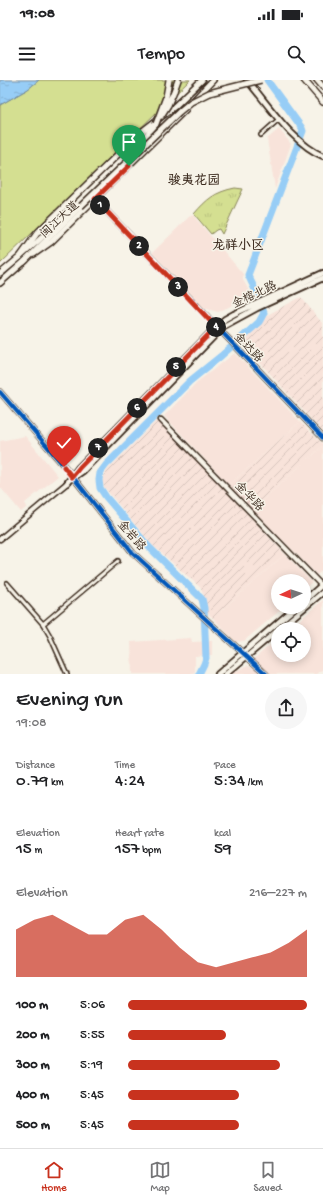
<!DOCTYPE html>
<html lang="en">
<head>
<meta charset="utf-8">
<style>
	:root { --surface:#fff; --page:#f6f6f6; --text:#202124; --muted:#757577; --line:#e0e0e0; --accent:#c8321e }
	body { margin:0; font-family:"Gochi Hand","LXGW WenKai TC",sans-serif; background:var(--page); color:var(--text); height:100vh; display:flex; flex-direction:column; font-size:15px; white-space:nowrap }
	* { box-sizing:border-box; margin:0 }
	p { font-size:13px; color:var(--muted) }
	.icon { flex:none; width:22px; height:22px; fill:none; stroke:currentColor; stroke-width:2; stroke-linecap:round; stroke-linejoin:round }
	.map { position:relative; height:594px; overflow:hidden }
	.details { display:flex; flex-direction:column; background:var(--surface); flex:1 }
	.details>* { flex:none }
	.needle { width:26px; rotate:266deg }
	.fabs { position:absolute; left:271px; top:494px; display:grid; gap:8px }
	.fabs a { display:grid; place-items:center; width:40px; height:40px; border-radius:50%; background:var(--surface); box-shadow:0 2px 10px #0003; font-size:20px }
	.pin { position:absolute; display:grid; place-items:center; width:34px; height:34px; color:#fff; margin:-41px -17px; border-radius:50% 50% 50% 0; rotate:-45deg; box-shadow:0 0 4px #0007 }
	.pin .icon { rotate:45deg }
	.km { position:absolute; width:20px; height:20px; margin:-10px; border-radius:50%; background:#222; color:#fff; font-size:11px; line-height:20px; text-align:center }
	.round { display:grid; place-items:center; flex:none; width:42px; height:42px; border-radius:21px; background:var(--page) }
	.overview { display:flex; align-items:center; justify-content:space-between; height:68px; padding:0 16px }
	h1 { font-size:22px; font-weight:600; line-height:30px }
	.metrics { display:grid; grid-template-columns:repeat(3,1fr); gap:6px; height:68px; padding:4px 16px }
	.metrics div { display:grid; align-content:center }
	.metrics b { font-size:17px; font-weight:600 }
	.metrics small { font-size:11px; font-weight:400 }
	.metrics p { font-size:11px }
	.chart { height:112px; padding:8px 16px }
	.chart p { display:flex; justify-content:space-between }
	.chart svg { width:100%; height:72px; margin-top:4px; fill:var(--accent); opacity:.7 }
	ul { padding:0 16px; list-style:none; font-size:13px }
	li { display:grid; grid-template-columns:64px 48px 1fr; align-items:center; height:30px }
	li i { height:10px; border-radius:5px; background:var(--accent) }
	.status { display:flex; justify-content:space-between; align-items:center; height:28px; padding:0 20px; background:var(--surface); direction:ltr }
	.status svg { height:11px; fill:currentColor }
	header { display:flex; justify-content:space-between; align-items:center; height:52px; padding:0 16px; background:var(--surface); font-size:18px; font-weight:600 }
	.menu { display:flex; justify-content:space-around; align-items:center; height:56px; border-top:1px solid var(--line); background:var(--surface); font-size:11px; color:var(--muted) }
	.menu a { display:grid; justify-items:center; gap:2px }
	.menu .active { color:var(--accent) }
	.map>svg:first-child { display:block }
	.built { fill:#f8e3da }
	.industrial { fill:url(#industrial-furrows) }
	.grass { fill:url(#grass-tufts); stroke:#888458 }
	.park { fill:#d4df91; stroke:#888458 }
	.water { fill:url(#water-ripples); stroke:#728ca0 }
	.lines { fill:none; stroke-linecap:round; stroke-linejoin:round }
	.river { stroke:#97cdf6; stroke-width:7 }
	.minor-casing { stroke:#3b2a1e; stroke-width:6 }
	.tertiary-casing { stroke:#3b2a1e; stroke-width:7 }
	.secondary-casing { stroke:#3b2a1e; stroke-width:8 }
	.primary-casing { stroke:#3b2a1e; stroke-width:8 }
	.trunk-casing { stroke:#3b2a1e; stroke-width:8 }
	.minor { stroke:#f7f3e8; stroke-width:3 }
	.tertiary { stroke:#f7f3e8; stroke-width:4 }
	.secondary { stroke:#f7f3e8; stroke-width:4.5 }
	.primary { stroke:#f7f3e8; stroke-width:5 }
	.trunk { stroke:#f7f3e8; stroke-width:5 }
	.trunk-bridge-casing { stroke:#3b2a1e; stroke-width:8; stroke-linecap:butt }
	.trunk-bridge { stroke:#f7f3e8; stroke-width:5 }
	.cycleway-casing { stroke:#f7f3e8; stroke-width:6 }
	.cycleway { stroke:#0057b8; stroke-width:4 }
	.route-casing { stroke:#fff; stroke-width:8 }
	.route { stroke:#c8321e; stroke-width:5 }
	.labels { text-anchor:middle; stroke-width:3; stroke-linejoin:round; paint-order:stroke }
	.street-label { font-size:12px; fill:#3b2a1e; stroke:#f7f3e8 }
	.neighbourhood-label { font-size:13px; font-weight:bold; fill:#3b2a1e; stroke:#f7f3e8 }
</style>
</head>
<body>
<div class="status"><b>19:08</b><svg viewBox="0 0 49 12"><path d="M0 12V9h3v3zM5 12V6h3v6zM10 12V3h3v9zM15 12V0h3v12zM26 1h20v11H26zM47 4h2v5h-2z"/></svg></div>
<header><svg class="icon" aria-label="menu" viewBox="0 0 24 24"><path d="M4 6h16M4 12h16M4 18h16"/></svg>Tempo<svg class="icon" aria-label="search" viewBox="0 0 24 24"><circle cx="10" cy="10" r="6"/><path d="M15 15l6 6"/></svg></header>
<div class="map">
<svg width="323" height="594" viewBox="0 0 323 594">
	<defs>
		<pattern id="industrial-furrows" width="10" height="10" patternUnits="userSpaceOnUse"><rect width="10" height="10" fill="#f8e3da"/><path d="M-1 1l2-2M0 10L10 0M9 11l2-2" fill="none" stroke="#d6c3bb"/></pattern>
		<pattern id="grass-tufts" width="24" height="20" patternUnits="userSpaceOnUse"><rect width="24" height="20" fill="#d4df91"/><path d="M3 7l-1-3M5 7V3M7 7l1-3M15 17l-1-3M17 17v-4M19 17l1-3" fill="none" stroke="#b7c07d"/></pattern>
		<pattern id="water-ripples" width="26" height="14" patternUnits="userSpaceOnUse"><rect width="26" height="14" fill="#97cdf6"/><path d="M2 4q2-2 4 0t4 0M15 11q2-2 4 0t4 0" fill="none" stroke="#83b0d2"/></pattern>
	</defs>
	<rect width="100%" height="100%" fill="#f7f3e8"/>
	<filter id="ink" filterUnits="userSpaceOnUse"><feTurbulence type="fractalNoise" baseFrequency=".025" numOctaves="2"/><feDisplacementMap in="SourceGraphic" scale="8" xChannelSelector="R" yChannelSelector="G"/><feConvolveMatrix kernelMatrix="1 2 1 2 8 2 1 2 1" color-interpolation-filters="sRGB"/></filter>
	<g filter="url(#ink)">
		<path class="built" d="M279 49 291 64 275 109 267 59Z
			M192 134 243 194V200L252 216 218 232 207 229 202 226 152 173Z
			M235 273 300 342 229 405 164 336 197 302Z
			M25 356 58 396 25 423 27 427 21 432 0 407V361Z
			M323 366V490L317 495 252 429Z
			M285 474 312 502 304 509V501H278V527H284L244 561 236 562 213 538Z
			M323 520V589L317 594H271L254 579 278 558V575H304V549H289Z
			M191 558 192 562 212 561V575L195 576V591L194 594H132L131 562Z
			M248 585 257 589 263 594H231Z"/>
		<path class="industrial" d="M301 217 323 244V352L242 263 269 234Z
			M158 339 285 474 213 538 207 533 206 522 201 508 151 464 104 407 102 401 107 390Z
			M300 342 323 364V366L252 429 229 405Z"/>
		<path class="grass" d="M235 108 243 109 222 154 219 149 216 150 211 154 194 134C207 119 215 112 235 108Z"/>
		<path class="park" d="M39 0H190L0 184V25L28 9Z"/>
		<path class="water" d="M0 0H39L28 9 0 25Z"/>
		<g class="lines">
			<path class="river" d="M199 594 204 584 206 578 204 528 202 519 149 467 106 417 100 408 99 400 100 393 106 385 190 301 221 276 259 242 264 233 258 216 249 197 248 195 303 51 302 48 267 0"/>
			<g class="minor-casing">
				<path id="minor" d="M261 55 279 39
					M7 503 43 544 50 556 67 594
					M43 544 118 481"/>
			</g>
			<g class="tertiary-casing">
				<path id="tertiary" d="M95 119 323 358
					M0 312 65 387 133 473 266 594
					M161 340 323 507
					M0 459 67 403"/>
			</g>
			<g class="secondary-casing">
				<path id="secondary" d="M247 0C268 24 293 64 323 76
					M73 398 83 391 224 246 257 228 323 198
					M67 403 79 387 209 254 225 239 234 234 323 193
					M304 521 323 504
					M279 549 323 512
					M218 594 296 527
					M226 594 278 550"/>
			</g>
			<g class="primary-casing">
				<path id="primary" d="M194 20 213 0
					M34 174 51 162 186 29
					M0 194 20 177 38 152 139 54 175 26 202 0
					M0 203 26 180"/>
			</g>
			<g class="trunk-casing">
				<path id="trunk" d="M304 0 323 22
					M317 0 323 7
					M174 11 178 0
					M20 177 37 162 143 59 156 44
					M24 182 81 126"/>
			</g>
			<use href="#minor" class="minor"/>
			<use href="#tertiary" class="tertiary"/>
			<use href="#secondary" class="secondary"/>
			<use href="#primary" class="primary"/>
			<use href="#trunk" class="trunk"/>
			<g class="trunk-bridge-casing">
				<path id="trunk-bridge" d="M161 36 168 25 174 11
					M156 44 166 17 169 0
					M81 126 179 32 191 22 209 13 261 0"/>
			</g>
			<use href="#trunk-bridge" class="trunk-bridge"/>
			<g class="cycleway-casing">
				<path id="cycleway" d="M95 119 323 358
					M0 312 65 387 133 473 266 594"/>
			</g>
			<use href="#cycleway" class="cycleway"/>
		</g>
	</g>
	<g class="lines" filter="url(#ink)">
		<g class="route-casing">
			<path id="route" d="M64 387 72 397 80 387 216 247 95 119 129 86"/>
		</g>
		<use href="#route" class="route"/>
	</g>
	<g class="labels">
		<g class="street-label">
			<text transform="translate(59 139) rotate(-43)" y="4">闽江大道</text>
			<text transform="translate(254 214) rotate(-25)" y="4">金榕北路</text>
			<text transform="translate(249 267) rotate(46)" y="4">金达路</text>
			<text transform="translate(250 416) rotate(46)" y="4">金华路</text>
			<text transform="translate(132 455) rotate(49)" y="4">金岩路</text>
		</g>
		<g class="neighbourhood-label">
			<text x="194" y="104">骏夷花园</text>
			<text x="238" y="169">龙祥小区</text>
		</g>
	</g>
</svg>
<div class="fabs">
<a><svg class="needle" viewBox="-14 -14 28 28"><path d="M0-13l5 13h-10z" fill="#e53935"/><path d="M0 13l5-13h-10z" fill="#757577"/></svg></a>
<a><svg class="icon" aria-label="locate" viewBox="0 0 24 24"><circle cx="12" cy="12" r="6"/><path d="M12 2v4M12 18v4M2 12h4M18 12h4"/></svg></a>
</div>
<div class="pin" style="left:129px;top:86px;background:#1e9e55"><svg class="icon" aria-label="arrive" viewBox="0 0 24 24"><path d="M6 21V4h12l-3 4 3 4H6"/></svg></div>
<div class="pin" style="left:64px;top:387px;background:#d93025"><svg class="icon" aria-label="check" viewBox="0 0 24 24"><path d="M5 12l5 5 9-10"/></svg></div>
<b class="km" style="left:100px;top:125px">1</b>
<b class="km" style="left:139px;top:166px">2</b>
<b class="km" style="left:178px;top:207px">3</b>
<b class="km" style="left:216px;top:247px">4</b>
<b class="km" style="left:176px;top:287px">5</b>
<b class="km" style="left:137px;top:328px">6</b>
<b class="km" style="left:98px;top:368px">7</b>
</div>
<section class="details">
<div class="overview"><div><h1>Evening run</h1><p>19:08</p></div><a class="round"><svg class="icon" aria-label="share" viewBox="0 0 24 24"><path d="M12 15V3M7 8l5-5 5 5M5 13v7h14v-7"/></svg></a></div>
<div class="metrics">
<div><p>Distance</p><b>0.79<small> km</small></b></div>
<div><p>Time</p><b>4:24</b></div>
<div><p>Pace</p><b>5:34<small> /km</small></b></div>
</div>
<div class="metrics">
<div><p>Elevation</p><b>15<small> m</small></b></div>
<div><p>Heart rate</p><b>157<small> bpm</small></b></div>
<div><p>kcal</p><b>59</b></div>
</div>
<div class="chart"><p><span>Elevation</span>216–227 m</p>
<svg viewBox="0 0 160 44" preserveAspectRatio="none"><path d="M0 44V15L10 9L20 6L30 12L40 18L50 18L60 9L70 6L80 15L90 26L100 35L110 38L120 35L130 32L140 29L150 23L160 15V44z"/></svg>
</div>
<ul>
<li><b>100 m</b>5:06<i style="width:100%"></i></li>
<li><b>200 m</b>5:55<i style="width:55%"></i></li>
<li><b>300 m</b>5:19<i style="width:85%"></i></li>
<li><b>400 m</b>5:45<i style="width:62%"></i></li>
<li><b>500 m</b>5:45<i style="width:62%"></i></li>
</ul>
</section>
<nav class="menu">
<a class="active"><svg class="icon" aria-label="home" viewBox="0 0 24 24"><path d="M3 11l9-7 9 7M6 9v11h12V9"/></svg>Home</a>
<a><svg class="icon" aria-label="map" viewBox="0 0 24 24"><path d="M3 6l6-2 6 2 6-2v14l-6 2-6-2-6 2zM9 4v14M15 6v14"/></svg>Map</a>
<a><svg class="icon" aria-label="saved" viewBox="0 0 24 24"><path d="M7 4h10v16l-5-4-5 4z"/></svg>Saved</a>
</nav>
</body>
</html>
